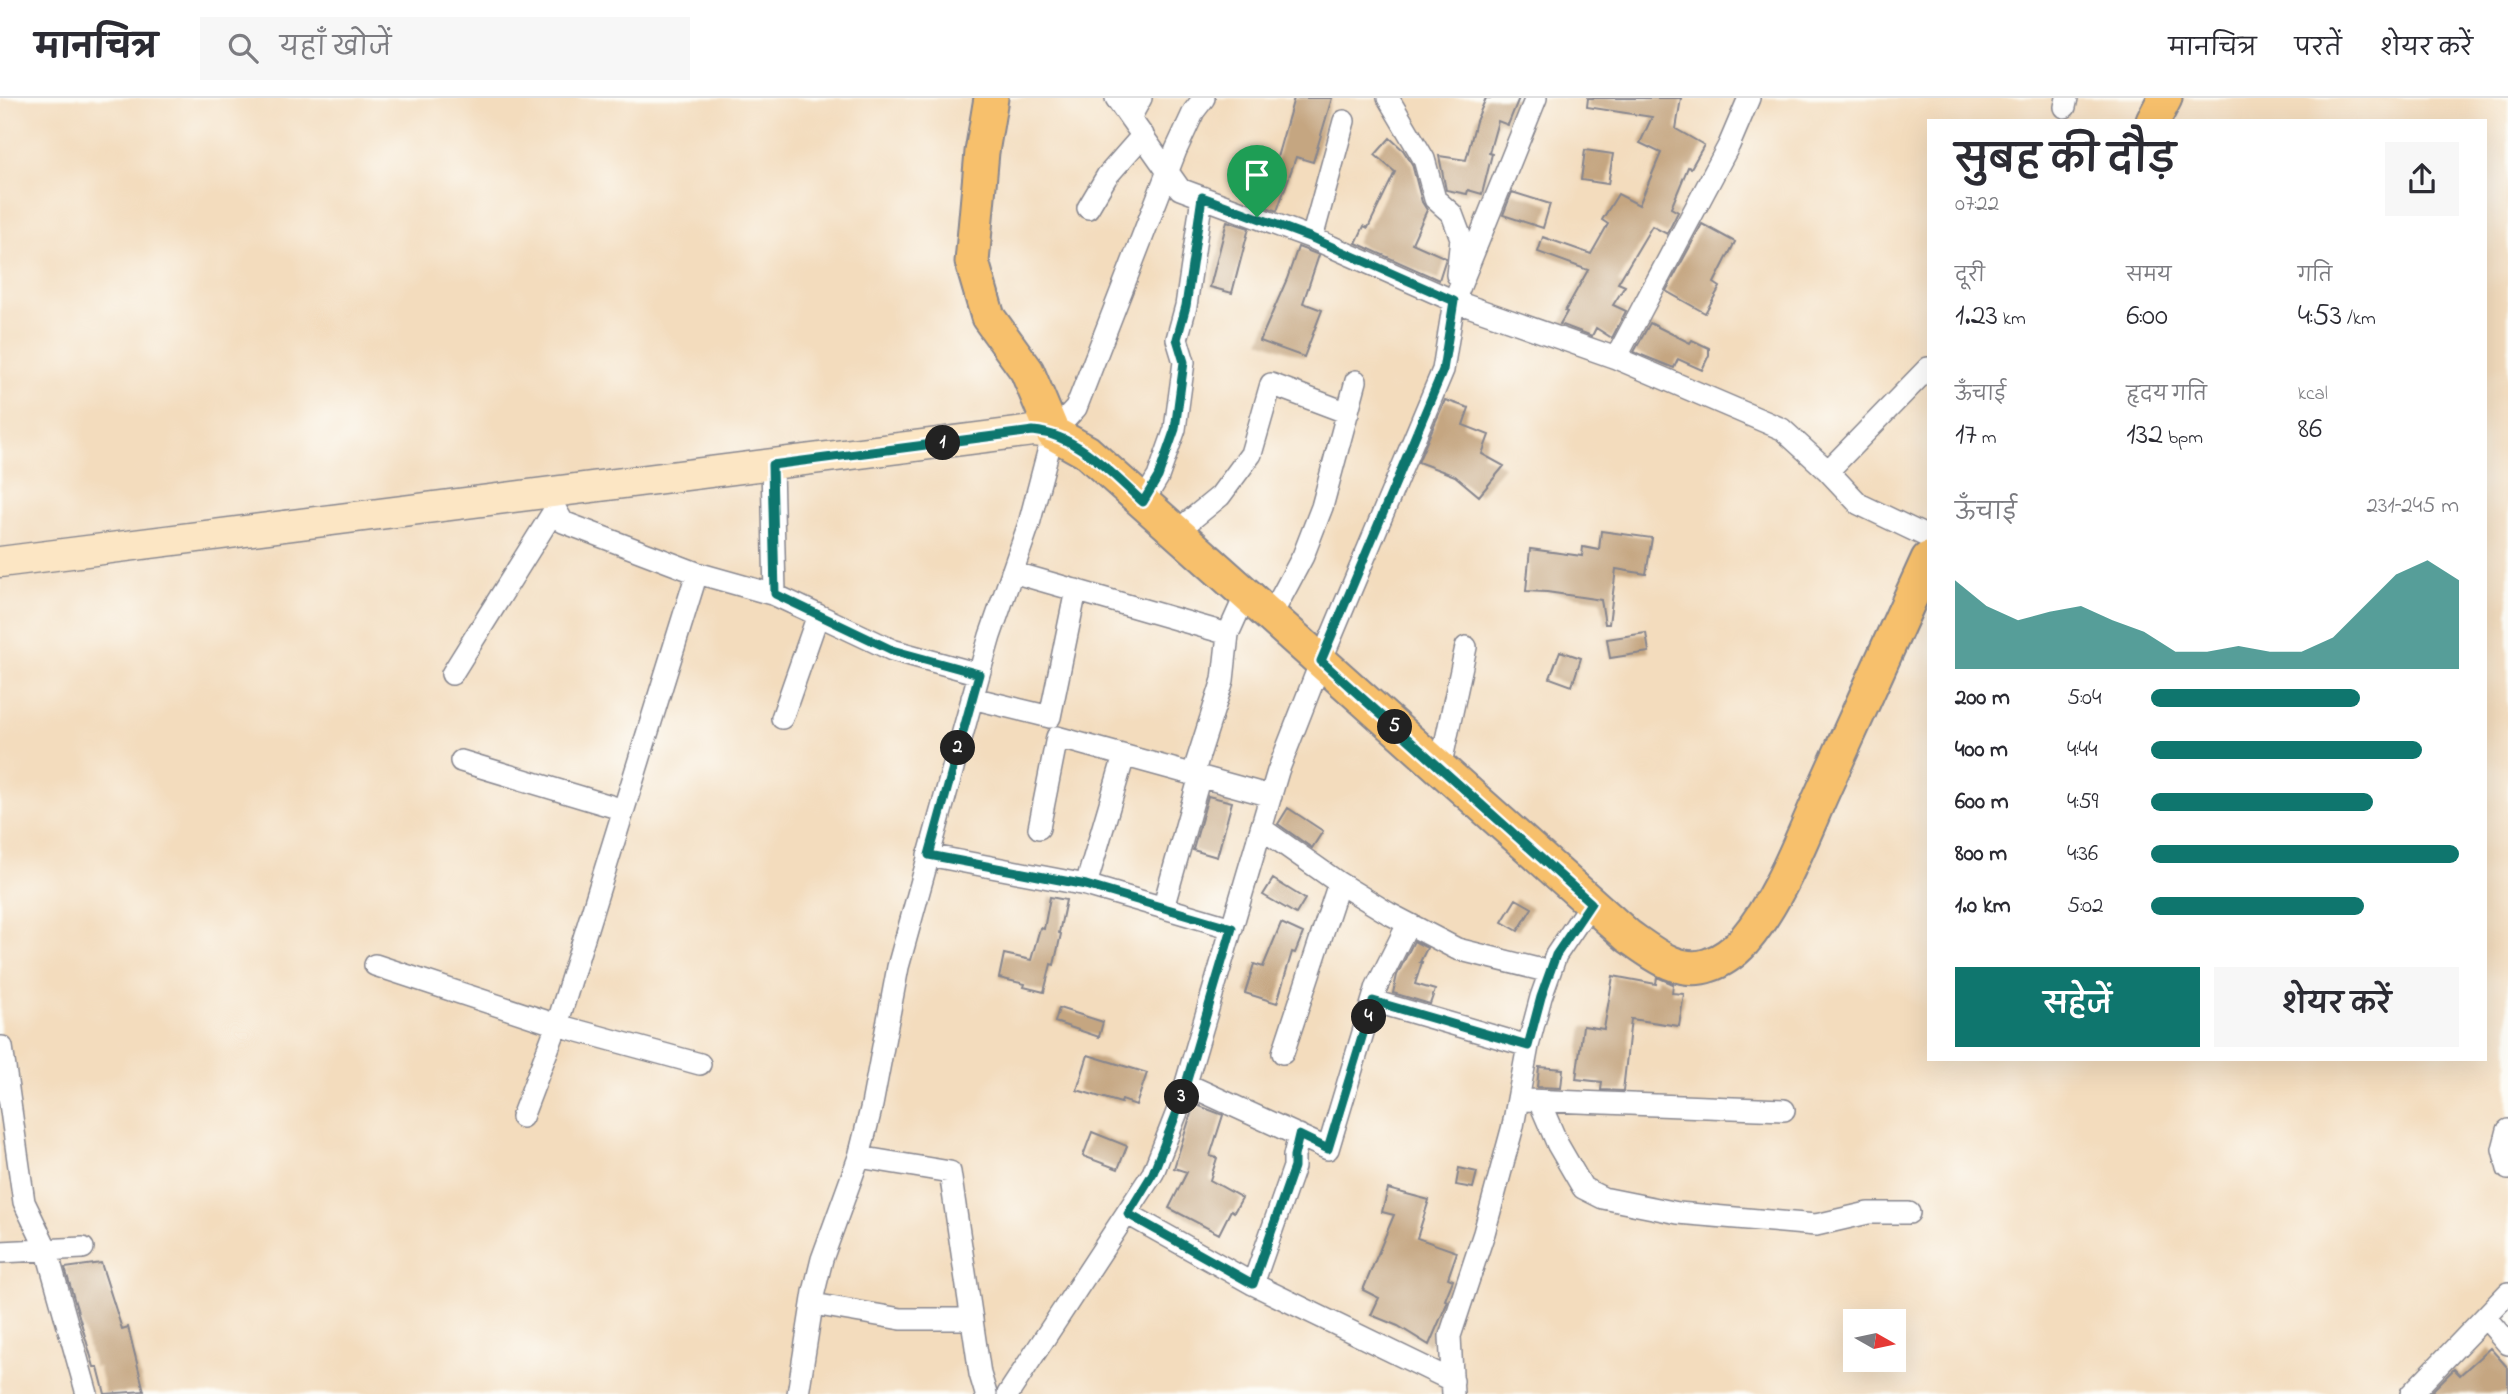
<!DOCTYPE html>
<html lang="hi">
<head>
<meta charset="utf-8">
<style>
	:root { --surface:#fff; --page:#f7f7f7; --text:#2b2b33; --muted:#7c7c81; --line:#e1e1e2; --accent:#0f766e }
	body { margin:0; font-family:"Indie Flower","Playpen Sans Deva",sans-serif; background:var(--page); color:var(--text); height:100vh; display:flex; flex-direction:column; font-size:26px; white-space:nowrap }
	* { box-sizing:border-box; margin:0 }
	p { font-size:23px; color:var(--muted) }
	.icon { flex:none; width:38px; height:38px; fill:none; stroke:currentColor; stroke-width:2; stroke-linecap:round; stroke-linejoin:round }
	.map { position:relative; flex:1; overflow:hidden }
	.sheet { position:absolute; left:1927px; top:21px; width:560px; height:942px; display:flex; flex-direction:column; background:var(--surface); border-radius:0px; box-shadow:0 7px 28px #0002 }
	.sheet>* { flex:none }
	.needle { width:46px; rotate:99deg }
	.tools { position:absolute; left:1843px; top:1211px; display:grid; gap:14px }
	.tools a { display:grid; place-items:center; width:63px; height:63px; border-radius:0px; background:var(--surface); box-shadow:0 7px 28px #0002; font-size:35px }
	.pin { position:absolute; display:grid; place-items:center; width:60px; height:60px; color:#fff; margin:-72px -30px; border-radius:50% 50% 50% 0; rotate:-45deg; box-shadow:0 0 7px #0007 }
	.pin .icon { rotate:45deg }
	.km { position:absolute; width:35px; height:35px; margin:-18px; border-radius:50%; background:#222; color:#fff; font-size:19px; line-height:35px; text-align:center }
	.round { display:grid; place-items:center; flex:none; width:74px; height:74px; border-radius:0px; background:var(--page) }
	.head { display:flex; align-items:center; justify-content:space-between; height:119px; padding:0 28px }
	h1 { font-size:38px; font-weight:600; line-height:52px }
	.figures { display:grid; grid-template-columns:repeat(3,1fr); gap:10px; height:119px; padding:7px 28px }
	.figures div { display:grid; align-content:center }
	.figures b { font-size:30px; font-weight:600 }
	.figures small { font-size:19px; font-weight:400 }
	.figures p { font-size:19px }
	.chart { height:196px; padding:14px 28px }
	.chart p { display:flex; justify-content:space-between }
	.chart svg { width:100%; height:126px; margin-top:7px; fill:var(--accent); opacity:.7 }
	.button { display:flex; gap:14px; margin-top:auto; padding:14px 28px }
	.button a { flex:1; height:80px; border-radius:0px; background:var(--accent); color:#fff; font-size:28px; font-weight:600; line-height:80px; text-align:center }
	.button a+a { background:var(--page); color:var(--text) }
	ul { padding:0 28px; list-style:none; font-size:23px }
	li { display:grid; grid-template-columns:112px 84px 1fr; align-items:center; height:52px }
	li i { height:18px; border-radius:9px; background:var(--accent) }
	header { display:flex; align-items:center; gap:42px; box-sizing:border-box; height:98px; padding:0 35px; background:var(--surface); border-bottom:2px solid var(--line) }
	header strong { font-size:33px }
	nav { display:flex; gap:38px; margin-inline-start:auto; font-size:24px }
	.search { width:490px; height:63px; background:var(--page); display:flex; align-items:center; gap:18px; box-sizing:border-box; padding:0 24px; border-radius:0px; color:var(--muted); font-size:26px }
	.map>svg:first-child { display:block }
	.building { fill:#c5a681 }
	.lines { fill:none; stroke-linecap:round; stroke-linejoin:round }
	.street-casing { stroke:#87868e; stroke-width:24 }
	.secondary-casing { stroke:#87868e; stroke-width:33 }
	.primary-casing { stroke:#87868e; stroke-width:37 }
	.street { stroke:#fff; stroke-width:21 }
	.secondary { stroke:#fce6c4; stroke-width:30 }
	.primary { stroke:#f7c06c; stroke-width:33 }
	.route-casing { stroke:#fff; stroke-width:14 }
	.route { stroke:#0f766e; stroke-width:9 }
</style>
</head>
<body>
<header>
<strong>मानचित्र</strong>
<div class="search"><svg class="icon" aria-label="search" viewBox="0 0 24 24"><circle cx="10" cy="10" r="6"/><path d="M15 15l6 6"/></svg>यहाँ खोजें</div>
<nav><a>मानचित्र</a><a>परतें</a><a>शेयर करें</a></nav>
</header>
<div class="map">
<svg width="2508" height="1296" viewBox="0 0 2508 1296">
	<rect width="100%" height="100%" fill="#fdfcf7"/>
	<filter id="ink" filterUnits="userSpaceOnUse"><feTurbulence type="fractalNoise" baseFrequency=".0143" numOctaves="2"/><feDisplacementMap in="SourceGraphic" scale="14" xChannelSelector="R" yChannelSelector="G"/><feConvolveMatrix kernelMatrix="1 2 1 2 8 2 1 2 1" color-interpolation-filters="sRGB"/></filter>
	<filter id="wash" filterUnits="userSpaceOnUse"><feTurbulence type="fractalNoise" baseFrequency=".00686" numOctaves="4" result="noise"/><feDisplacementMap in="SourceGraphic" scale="28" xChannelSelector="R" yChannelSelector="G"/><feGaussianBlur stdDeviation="1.57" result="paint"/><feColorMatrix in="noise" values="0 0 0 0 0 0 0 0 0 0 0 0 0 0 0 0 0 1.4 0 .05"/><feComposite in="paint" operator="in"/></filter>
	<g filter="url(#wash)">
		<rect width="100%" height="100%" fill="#f3dcbd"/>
		<g id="blocks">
			<path class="building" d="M1294 0H1332L1313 64 1296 59 1277 113 1256 105 1267 75 1272 77Z
				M1486 0H1519L1508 27 1498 23 1489 55 1492 56 1482 96 1468 92 1467 96 1446 92 1439 58 1466 62 1476 23Z
				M1588 0H1681L1676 31 1704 47 1691 70 1688 69 1671 110 1678 114 1667 136 1652 128 1618 185 1625 188 1613 207 1626 213 1612 240 1596 230 1592 238 1560 226 1567 214 1565 213 1588 172 1538 154 1543 139 1591 156 1608 126 1602 122 1618 96 1639 107 1661 55 1640 45 1652 19 1587 9Z
				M1390 40 1403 52 1412 66 1422 104 1427 112 1412 145 1446 160 1439 182 1356 145 1364 128 1368 130 1395 74 1375 57Z
				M1585 52 1613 56 1608 86 1581 82Z
				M1512 94 1550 106 1543 130 1503 117Z
				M1227 123 1249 130 1232 195 1210 189Z
				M1702 126 1735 144 1714 185 1720 189 1705 215 1666 193Z
				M1298 149 1319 157 1303 205 1322 212 1304 259 1260 243 1287 181Z
				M1650 225 1690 245 1692 242 1709 250V257L1702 272 1678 261 1674 270 1634 254Z
				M1445 302 1469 310 1463 327 1489 337 1482 356 1504 368 1479 398 1455 378 1418 364Z
				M1601 433 1652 440 1646 476 1616 471 1609 526H1605L1601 502 1547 494 1526 493 1530 451 1582 458 1583 449 1599 452Z
				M1646 535 1649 554 1610 560 1607 541Z
				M1560 553 1581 560 1572 588 1550 580Z
				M1208 698 1232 704 1217 759 1193 752Z
				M1288 710 1323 733 1312 750 1278 726Z
				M1273 781 1305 801 1296 816 1263 797Z
				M1050 799 1066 802 1059 835 1061 836 1054 867 1051 866 1044 894 1024 889 1025 886 999 880 1004 856 1031 862 1040 830 1044 831Z
				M1516 801 1532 810 1518 833 1502 824Z
				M1281 825 1303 835 1295 855 1292 854 1277 905 1245 895 1254 866 1263 869Z
				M1414 843 1427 850 1420 864H1422L1415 886 1435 892 1430 906 1393 895 1397 877Z
				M1613 878 1656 886 1657 879 1673 886 1672 895 1684 896 1679 928 1631 921 1623 993 1601 992 1602 984 1576 981 1583 928 1604 931Z
				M1059 910 1103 924 1099 939 1055 924Z
				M1088 957 1147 975 1136 1007 1122 1002 1121 1005 1077 992Z
				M1539 969 1563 971 1561 990 1537 989Z
				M1194 1006 1223 1017 1210 1058 1217 1060 1210 1082 1242 1100 1234 1114 1231 1112 1219 1136 1169 1110 1187 1074 1174 1070Z
				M1092 1034 1127 1048 1118 1071 1083 1058Z
				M1459 1070 1477 1074 1473 1090 1456 1087Z
				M1388 1091 1429 1102 1417 1140 1457 1154 1448 1180 1453 1182 1445 1202 1448 1203 1429 1247 1398 1228 1371 1217 1379 1200 1363 1192 1394 1117 1382 1114Z
				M101 1165 122 1231 128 1229 144 1293 105 1296 98 1269H94L65 1170Z
				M2490 1250 2508 1270V1296H2429L2454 1271 2460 1277Z"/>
		</g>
	</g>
	<g filter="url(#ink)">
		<use href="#blocks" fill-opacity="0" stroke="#87868e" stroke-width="2"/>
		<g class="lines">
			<g class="street-casing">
				<path id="street" d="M1116 0 1180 91 1312 140 1454 203 1616 260 1782 331 1828 373 1928 270
					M1388 0 1424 61 1435 101 1452 116 1461 140 1457 177
					M2065 9 2067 0
					M1130 20 1141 0
					M1088 110 1107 78 1143 37
					M1312 140 1344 23
					M1616 260 1729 47 1749 0
					M772 367 775 497 818 517 782 620
					M1828 373 1859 406 1928 439
					M546 395 563 424 697 475 775 497
					M1143 404 1158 379 1175 331 1184 264 1177 241 1186 208 1202 99
					M1176 434 1220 398 1251 356 1271 286 1348 315
					M1012 474 1228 536
					M818 517 892 552 979 576
					M1271 518 1303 458 1322 409 1356 283
					M452 576 555 411
					M972 600 1050 619 1076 492
					M461 663 624 712
					M1440 670 1466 549
					M1193 676 1223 582 1228 536 1246 496
					M1039 730 1057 639 1271 698
					M1261 730 1339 785 1388 815 1457 851 1550 874
					M928 757 1086 787 1232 830
					M1086 787 1124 658
					M1163 810 1200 678
					M375 867 557 927 700 966
					M1373 903 1528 948
					M2 949 24 1104 46 1150 87 1296
					M1283 955 1339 785
					M1186 986 1328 1051 1377 888 1408 826
					M1527 1002 1784 1012
					M1539 1003 1558 1047 1583 1090 1603 1100 1678 1115 1816 1127 1868 1115H1909
					M522 1019 557 927 697 475
					M2508 1032 2503 1051 2508 1071
					M859 1059 950 1074 980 1276 986 1296
					M1128 1116 1253 1186 1453 1283
					M0 1154 83 1150
					M1253 1186 1294 1069V1058L1299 1037
					M813 1206 901 1221H972
					M2485 1219 2508 1246
					M798 1296 814 1194 822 1161 859 1059 872 1007 898 869 979 576 990 538 1029 426 1053 335 1076 310 1176 52 1194 13 1204 0
					M1008 1296 1153 1075 1179 1009 1278 673 1321 563 1443 272 1454 203 1536 0
					M1453 1296 1450 1238 1484 1135 1513 1028 1528 948 1541 899 1556 857 1591 805
					M2411 1296 2508 1195"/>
			</g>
			<g class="secondary-casing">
				<path id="secondary" d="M0 464 1033 333 1053 335"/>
			</g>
			<g class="primary-casing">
				<path id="primary" d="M991 0 982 54 972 164 988 219 1027 273 1053 335 1087 354 1628 838C1651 854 1679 878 1709 867 1722 863 1735 853 1744 843 1779 802 1801 742 1823 693 1858 616 1893 538 1928 461
					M2153 23 2165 0"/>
			</g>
			<use href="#street" class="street"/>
			<use href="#secondary" class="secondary"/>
			<use href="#primary" class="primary"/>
		</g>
	</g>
	<g class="lines" filter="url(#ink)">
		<g class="route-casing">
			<path id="route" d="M1202 99 1312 140 1454 203 1443 272 1321 563 1591 805 1556 857 1541 899 1528 948 1373 903 1328 1051 1299 1037 1294 1058V1069L1253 1186 1128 1116 1153 1075 1179 1009 1232 830 1086 787 929 757 979 576 892 552 775 496 772 367 1033 333C1078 337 1111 375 1143 404L1158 379 1175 331 1184 264 1177 241 1186 208Z"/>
		</g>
		<use href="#route" class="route"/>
	</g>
</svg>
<div class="tools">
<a><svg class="needle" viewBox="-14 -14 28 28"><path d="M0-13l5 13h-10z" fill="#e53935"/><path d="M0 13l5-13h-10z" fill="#7c7c81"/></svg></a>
</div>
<div class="pin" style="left:1257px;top:119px;background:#1e9e55"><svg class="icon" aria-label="arrive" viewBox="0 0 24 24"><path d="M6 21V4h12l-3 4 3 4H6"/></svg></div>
<b class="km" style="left:943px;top:345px">1</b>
<b class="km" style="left:958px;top:650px">2</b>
<b class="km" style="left:1182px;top:999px">3</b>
<b class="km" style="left:1369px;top:919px">4</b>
<b class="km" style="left:1395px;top:629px">5</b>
<section class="sheet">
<div class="head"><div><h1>सुबह की दौड़</h1><p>07:22</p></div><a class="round"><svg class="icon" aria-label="share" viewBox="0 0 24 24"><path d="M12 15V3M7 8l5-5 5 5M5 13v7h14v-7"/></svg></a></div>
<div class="figures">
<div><p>दूरी</p><b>1.23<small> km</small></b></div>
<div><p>समय</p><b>6:00</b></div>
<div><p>गति</p><b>4:53<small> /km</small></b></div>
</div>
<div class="figures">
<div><p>ऊँचाई</p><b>17<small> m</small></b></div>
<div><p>हृदय गति</p><b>132<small> bpm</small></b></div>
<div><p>kcal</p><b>86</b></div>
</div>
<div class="chart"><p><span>ऊँचाई</span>231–245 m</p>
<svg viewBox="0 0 160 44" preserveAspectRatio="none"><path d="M0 44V13L10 22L20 27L30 24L40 22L50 27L60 31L70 38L80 38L90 36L100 38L110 38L120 33L130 22L140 11L150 6L160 13V44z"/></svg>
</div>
<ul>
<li><b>200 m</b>5:04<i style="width:68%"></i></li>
<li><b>400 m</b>4:44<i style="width:88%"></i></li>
<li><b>600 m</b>4:59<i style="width:72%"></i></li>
<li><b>800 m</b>4:36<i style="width:100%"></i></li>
<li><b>1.0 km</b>5:02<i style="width:69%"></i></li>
</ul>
<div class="button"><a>सहेजें</a><a>शेयर करें</a></div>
</section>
</div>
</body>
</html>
